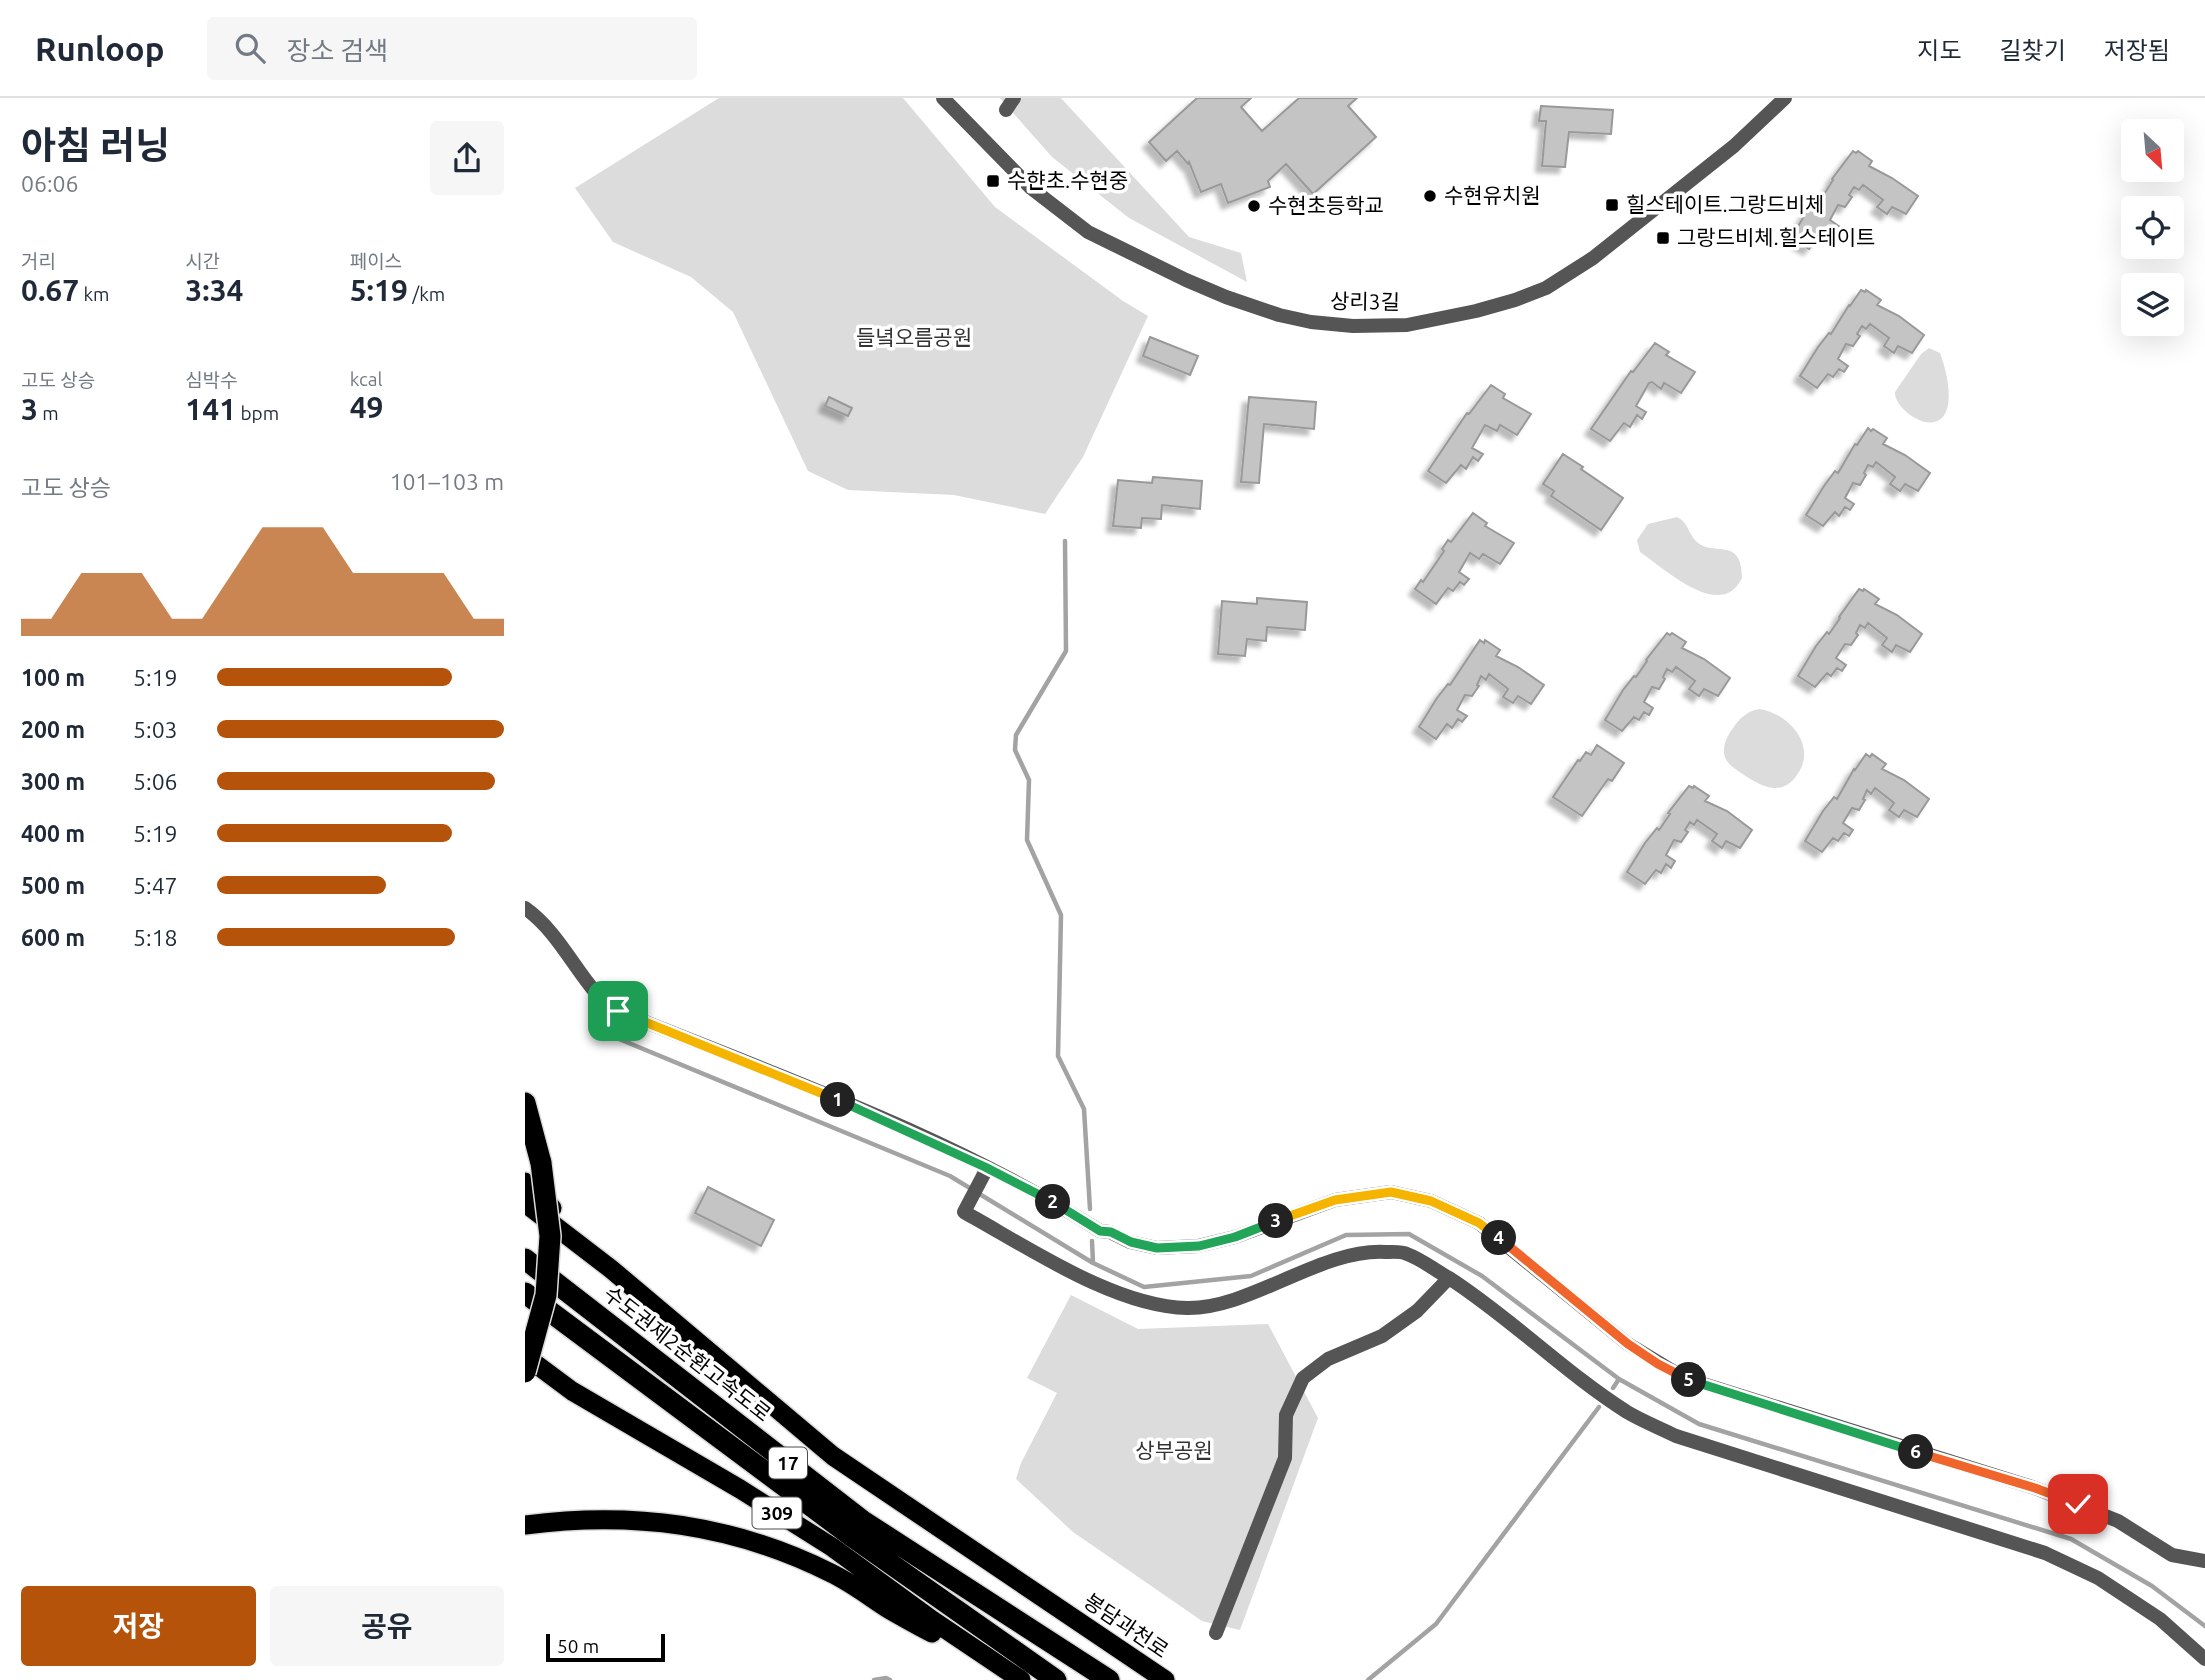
<!DOCTYPE html>
<html lang="ko">
<head>
<meta charset="utf-8">
<style>
	:root { --surface:#fff; --page:#f6f6f7; --text:#1f2937; --muted:#747a83; --line:#e0e1e3; --accent:#b45309 }
	body { margin:0; font-family:Ubuntu,"Noto Sans KR",sans-serif; background:var(--page); color:var(--text); height:100vh; display:flex; flex-direction:column; font-size:26px; white-space:nowrap }
	* { box-sizing:border-box; margin:0 }
	p { font-size:23px; color:var(--muted) }
	.icon { flex:none; width:38px; height:38px; fill:none; stroke:currentColor; stroke-width:2; stroke-linecap:round; stroke-linejoin:round }
	.map { position:relative; flex:1; overflow:hidden }
	.drawer { display:flex; flex-direction:column; background:var(--surface); width:525px }
	.drawer>* { flex:none }
	.needle { width:46px; rotate:154deg }
	.controls { position:absolute; left:1596px; top:21px; display:grid; gap:14px }
	.controls a { display:grid; place-items:center; width:63px; height:63px; border-radius:7px; background:var(--surface); box-shadow:0 7px 28px #0002; font-size:35px }
	.scale { position:absolute; left:21px; bottom:18px; width:119px; box-sizing:border-box; padding-left:7px; border:4px solid #000; border-top:0; font-size:19px; line-height:24px; white-space:nowrap; color:#000; -webkit-text-stroke:5px #fff; paint-order:stroke }
	.pin { position:absolute; display:grid; place-items:center; width:60px; height:60px; color:#fff; margin:-30px; border-radius:14px; box-shadow:0 4px 10px #0006 }
	.km { position:absolute; width:35px; height:35px; margin:-18px; border-radius:50%; background:#222; color:#fff; font-size:19px; line-height:35px; text-align:center }
	.round { display:grid; place-items:center; flex:none; width:74px; height:74px; border-radius:7px; background:var(--page) }
	.summary { display:flex; align-items:center; justify-content:space-between; height:119px; padding:0 21px }
	h1 { font-size:38px; font-weight:700; line-height:52px }
	.metrics { display:grid; grid-template-columns:repeat(3,1fr); gap:10px; height:119px; padding:7px 21px }
	.metrics div { display:grid; align-content:center }
	.metrics b { font-size:30px; font-weight:700 }
	.metrics small { font-size:19px; font-weight:400 }
	.metrics p { font-size:19px }
	.chart { height:196px; padding:14px 21px }
	.chart p { display:flex; justify-content:space-between }
	.chart svg { width:100%; height:126px; margin-top:7px; fill:var(--accent); opacity:.7 }
	.action { display:flex; gap:14px; margin-top:auto; padding:14px 21px }
	.action a { flex:1; height:80px; border-radius:7px; background:var(--accent); color:#fff; font-size:28px; font-weight:700; line-height:80px; text-align:center }
	.action a+a { background:var(--page); color:var(--text) }
	ul { padding:0 21px; list-style:none; font-size:23px }
	li { display:grid; grid-template-columns:112px 84px 1fr; align-items:center; height:52px }
	li i { height:18px; border-radius:9px; background:var(--accent) }
	header { display:flex; align-items:center; gap:42px; box-sizing:border-box; height:98px; padding:0 35px; background:var(--surface); border-bottom:2px solid var(--line) }
	header strong { font-size:33px }
	nav { display:flex; gap:38px; margin-inline-start:auto; font-size:24px }
	.search { width:490px; height:63px; background:var(--page); display:flex; align-items:center; gap:18px; box-sizing:border-box; padding:0 24px; border-radius:7px; color:var(--muted); font-size:26px }
	main { display:flex; flex:1; min-height:0 }
	.map>svg:first-child { display:block }
	.green { fill:#dcdcdc }
	.lines { fill:none; stroke-linecap:round; stroke-linejoin:round }
	.stream { stroke:#a3a3a3; stroke-width:4.5 }
	.building { fill:#c4c4c4; stroke:#999; stroke-width:2; filter:url(#shadow) }
	.trunk-casing { stroke:#dbdbdb; stroke-width:22 }
	.motorway-casing { stroke:#dbdbdb; stroke-width:24 }
	.pedestrian { stroke:#555; stroke-width:14 }
	.minor { stroke:#555; stroke-width:14 }
	.tertiary { stroke:#555; stroke-width:14 }
	.trunk { stroke:#000; stroke-width:19 }
	.motorway { stroke:#000; stroke-width:21 }
	.motorway-bridge-casing { stroke:#dbdbdb; stroke-width:24; stroke-linecap:butt }
	.motorway-bridge { stroke:#000; stroke-width:21 }
	.split-1-casing { stroke:#fff; stroke-width:14 }
	.split-2-casing { stroke:#fff; stroke-width:14 }
	.split-3-casing { stroke:#fff; stroke-width:14 }
	.split-4-casing { stroke:#fff; stroke-width:14 }
	.split-5-casing { stroke:#fff; stroke-width:14 }
	.split-6-casing { stroke:#fff; stroke-width:14 }
	.split-7-casing { stroke:#fff; stroke-width:14 }
	.split-1 { stroke:#f5b400; stroke-width:9 }
	.split-2 { stroke:#22a559; stroke-width:9 }
	.split-3 { stroke:#22a559; stroke-width:9 }
	.split-4 { stroke:#f5b400; stroke-width:9 }
	.split-5 { stroke:#f0652b; stroke-width:9 }
	.split-6 { stroke:#22a559; stroke-width:9 }
	.split-7 { stroke:#f0652b; stroke-width:9 }
	.poi-dot { fill:#000; stroke:#fff; stroke-width:2.5 }
	.labels { text-anchor:middle; stroke-width:7; stroke-linejoin:round; paint-order:stroke }
	.shield { fill:#fff; stroke:#4c4c4c; stroke-width:2 }
	.shield-label { font-size:19px; font-weight:bold; fill:#000 }
	.poi-label { font-size:21px; fill:#000; stroke:#fff; text-anchor:start }
	.street-label { font-size:21px; fill:#000; stroke:#fff }
	.park-label { font-size:21px; fill:#333; stroke:#fff }
</style>
</head>
<body>
<header>
<strong>Runloop</strong>
<div class="search"><svg class="icon" aria-label="search" viewBox="0 0 24 24"><circle cx="10" cy="10" r="6"/><path d="M15 15l6 6"/></svg>장소 검색</div>
<nav><a>지도</a><a>길찾기</a><a>저장됨</a></nav>
</header>
<main>
<section class="drawer">
<div class="summary"><div><h1>아침 러닝</h1><p>06:06</p></div><a class="round"><svg class="icon" aria-label="share" viewBox="0 0 24 24"><path d="M12 15V3M7 8l5-5 5 5M5 13v7h14v-7"/></svg></a></div>
<div class="metrics">
<div><p>거리</p><b>0.67<small> km</small></b></div>
<div><p>시간</p><b>3:34</b></div>
<div><p>페이스</p><b>5:19<small> /km</small></b></div>
</div>
<div class="metrics">
<div><p>고도 상승</p><b>3<small> m</small></b></div>
<div><p>심박수</p><b>141<small> bpm</small></b></div>
<div><p>kcal</p><b>49</b></div>
</div>
<div class="chart"><p><span>고도 상승</span>101–103 m</p>
<svg viewBox="0 0 160 44" preserveAspectRatio="none"><path d="M0 44V38L10 38L20 22L30 22L40 22L50 38L60 38L70 22L80 6L90 6L100 6L110 22L120 22L130 22L140 22L150 38L160 38V44z"/></svg>
</div>
<ul>
<li><b>100 m</b>5:19<i style="width:82%"></i></li>
<li><b>200 m</b>5:03<i style="width:100%"></i></li>
<li><b>300 m</b>5:06<i style="width:97%"></i></li>
<li><b>400 m</b>5:19<i style="width:82%"></i></li>
<li><b>500 m</b>5:47<i style="width:59%"></i></li>
<li><b>600 m</b>5:18<i style="width:83%"></i></li>
</ul>
<div class="action"><a>저장</a><a>공유</a></div>
</section>
<div class="map">
<svg width="1680" height="1582" viewBox="0 0 1680 1582">
	<defs>
		<filter id="shadow"><feDropShadow dx="-6" dy="6" stdDeviation="2" flood-color="#0004"/></filter>
	</defs>
	<rect width="100%" height="100%" fill="#fff"/>
	<path class="green" d="M194 0H378L470 109 598 203 623 218 558 359 520 416 429 397 323 392 283 373 208 214 166 179 88 144 50 90Z
		M475 0H536L664 139 716 155 722 184 604 120 527 59Z
		M1404 250 1415 255C1421 270 1434 319 1409 324 1394 328 1369 308 1370 294L1396 256Z
		M1152 419C1164 425 1163 436 1172 444 1189 459 1217 438 1217 480 1196 524 1140 471 1115 454L1112 442 1123 426Z
		M1234 611C1264 615 1293 648 1272 677 1256 700 1235 688 1216 675 1209 670 1200 665 1199 655 1198 646 1203 637 1208 630 1214 621 1222 613 1234 611Z
		M546 1197 613 1231 743 1226 793 1320 715 1532 677 1523 548 1434 491 1381 496 1365 532 1295 502 1280Z"/>
	<g class="lines">
		<path class="stream" d="M540 443 541 553 491 637 490 652 504 682 502 742 536 817 533 958 559 1011 565 1111
			M82 936 425 1078 568 1165 619 1189 726 1178 821 1137 884 1136 957 1178 1094 1281 1174 1326 1546 1441 1627 1488 1680 1528
			M567 1143 568 1165
			M1088 1290 1094 1281
			M349 1582 361 1580 365 1582
			M843 1582 911 1526 1074 1309"/>
	</g>
	<path class="building" d="M672 0H726L716 9 737 33 774 0H832L823 8 851 39 788 96 761 66 743 83 745 89 703 105 696 86 676 94 664 64 663 66 652 53 641 63 624 44Z
		M1016 8 1088 12 1086 36 1044 34 1040 69 1017 68 1021 23H1014Z
		M1328 53 1331 55 1333 53 1347 63 1344 68 1367 80 1393 98 1381 116 1367 109 1362 116 1352 109 1358 102 1338 87 1334 92 1329 89 1324 97 1327 99 1320 109 1313 107 1305 122 1315 129 1310 135 1306 132 1300 140 1295 137 1284 151 1266 140 1284 110 1296 96 1298 98 1308 82 1307 81Z
		M1336 192 1340 194 1341 192 1356 202 1352 207 1374 218 1399 237 1387 255 1373 248 1369 255 1359 248 1364 240 1345 226 1341 231 1337 228 1332 236 1335 238 1328 248 1321 246 1313 261 1323 268 1319 274 1314 271 1308 279 1303 276 1292 290 1275 278 1293 249 1304 235 1306 236 1324 207 1325 208Z
		M625 239 673 258 665 277 618 258Z
		M1130 245 1144 254 1141 257 1170 274 1156 295 1139 285 1136 291 1127 284 1124 285 1111 308 1121 314 1117 321 1112 317 1105 329 1099 325 1085 343 1066 331 1106 273 1108 274Z
		M966 287 980 296 978 300 1006 316 992 337 975 327 972 333 960 327 947 350 958 356 953 363 948 359 941 371 936 367 921 385 903 373 942 315 944 316Z
		M304 299 327 310 323 318 300 308Z
		M724 299 791 304 789 331 739 326 734 385 716 384Z
		M1343 330 1346 333 1348 331 1362 340 1358 346 1380 357 1405 375 1393 393 1380 386 1375 393 1365 386 1370 379 1351 364 1348 369 1343 367 1339 375 1341 377 1335 387 1328 385 1320 400 1329 406 1325 412 1320 409 1314 418 1310 414 1298 428 1281 417 1299 388 1310 373 1313 375 1330 346 1332 347Z
		M1038 356 1058 369 1056 371 1098 400 1076 432 1026 398 1029 393 1018 386Z
		M628 379 677 383 675 411 637 407 636 421 617 420 616 430 588 428 593 382 627 385Z
		M948 415 962 425 960 428 989 445 975 466 958 456 954 461 945 455 934 474 944 481 939 487 935 484 928 493 923 490 911 506 890 491 896 482 898 484 919 453 917 451 923 442 926 444Z
		M1334 491 1338 493 1339 491 1354 501 1350 506 1372 517 1397 536 1385 554 1371 547 1367 554 1357 547 1362 540 1343 525 1340 530 1335 527 1331 535 1333 537 1326 547 1320 546 1311 560 1321 567 1317 573 1312 570 1306 578 1302 575 1290 589 1273 578 1291 548 1302 534 1304 536 1315 520 1314 519Z
		M732 500 782 504 780 532 742 529 741 543 722 541 720 558 693 556 697 503 732 506Z
		M1142 535 1145 537 1147 535 1161 544 1157 550 1179 561 1205 580 1193 598 1179 591 1174 598 1164 591 1170 583 1151 569 1147 574 1142 571 1138 579 1140 581 1134 591 1127 589 1119 604 1128 610 1124 617 1119 614 1114 622 1109 619 1097 633 1080 622 1098 592 1109 578 1111 579 1122 563 1121 562Z
		M955 542 959 545 960 542 975 552 971 558 993 569 1019 587 1006 606 993 598 988 605 978 599 983 591 964 576 961 582 956 578 952 587 954 588 947 598 940 597 932 612 942 618 937 624 933 621 927 630 922 626 911 641 894 629 912 600 923 586 925 587Z
		M1072 647 1099 665 1087 683 1083 681 1057 718 1028 699 1053 662 1055 663 1061 654 1066 657Z
		M1341 656 1345 659 1347 656 1361 666 1357 671 1379 682 1404 701 1392 719 1379 712 1374 719 1364 712 1369 705 1350 690 1346 696 1342 692 1338 701 1340 702 1334 712 1327 710 1318 725 1328 732 1324 738 1319 735 1313 743 1308 740 1297 754 1280 743 1298 713 1309 699 1312 701 1329 671 1330 672Z
		M1164 688 1168 690 1169 688 1184 698 1180 703 1202 713 1227 732 1215 750 1201 743 1197 750 1187 743 1192 736 1172 722 1169 727 1165 724 1160 732 1163 734 1156 744 1149 742 1141 757 1150 763 1146 770 1141 766 1136 775 1131 772 1120 786 1102 774 1120 745 1132 730 1134 732 1145 716 1143 715Z
		M183 1089 249 1122 236 1148 170 1115Z"/>
	<g class="lines">
		<g class="trunk-casing">
			<path id="trunk" d="M0 1084 27 1110
				M0 1105 86 1171 308 1358 640 1582
				M0 1258 47 1293 215 1391 307 1449 407 1522 496 1582
				M0 1427C108 1413 208 1426 306 1475 327 1485 346 1500 365 1512 379 1520 393 1528 407 1535"/>
		</g>
		<g class="motorway-casing">
			<path id="motorway" d="M0 1005 16 1065
				M0 1161 338 1423 584 1582
				M0 1195 329 1440 531 1582"/>
		</g>
		<path class="pedestrian" d="M481 12 489 0"/>
		<path class="minor" d="M0 810C31 832 47 867 71 895 78 902 86 907 93 913 256 979 426 1038 575 1133L585 1134 605 1144 632 1150 673 1148 710 1139 810 1102 866 1094 906 1103 954 1125 1103 1246 1159 1280 1510 1390 1593 1423 1647 1457 1680 1463
			M460 1069 459 1076 439 1114C501 1148 590 1209 662 1210 726 1211 796 1150 861 1154 867 1154 876 1153 882 1156 896 1161 910 1172 924 1180
			M691 1535 760 1360 761 1317 778 1280 803 1261 857 1238 892 1213 924 1180C986 1220 1039 1274 1102 1314 1117 1323 1135 1330 1151 1338L1520 1455 1573 1480 1635 1521 1680 1561"/>
		<path class="tertiary" d="M418 0 506 90 563 134 661 182 701 199 754 217 786 224 828 228 882 227 951 213 990 202 1021 190 1068 160 1209 48 1260 0"/>
		<use href="#trunk" class="trunk"/>
		<use href="#motorway" class="motorway"/>
		<g class="motorway-bridge-casing">
			<path id="motorway-bridge" d="M0 1274 21 1197 25 1138 16 1065"/>
		</g>
		<use href="#motorway-bridge" class="motorway-bridge"/>
	</g>
	<g class="lines">
		<g class="split-1-casing">
			<path id="split-1" d="M93 913 313 1002"/>
		</g>
		<g class="split-2-casing">
			<path id="split-2" d="M313 1002 460 1069 528 1104"/>
		</g>
		<g class="split-3-casing">
			<path id="split-3" d="M528 1104 575 1133 586 1134 606 1144 632 1150 674 1148 710 1139 751 1123"/>
		</g>
		<g class="split-4-casing">
			<path id="split-4" d="M751 1123 810 1102 866 1094 906 1103 954 1125 974 1140"/>
		</g>
		<g class="split-5-casing">
			<path id="split-5" d="M974 1140 1103 1246 1133 1266 1164 1282"/>
		</g>
		<g class="split-6-casing">
			<path id="split-6" d="M1164 1282 1391 1354"/>
		</g>
		<g class="split-7-casing">
			<path id="split-7" d="M1391 1354 1510 1390 1553 1406"/>
		</g>
		<use href="#split-1" class="split-1"/>
		<use href="#split-2" class="split-2"/>
		<use href="#split-3" class="split-3"/>
		<use href="#split-4" class="split-4"/>
		<use href="#split-5" class="split-5"/>
		<use href="#split-6" class="split-6"/>
		<use href="#split-7" class="split-7"/>
	</g>
	<g class="poi-dot">
		<rect x="461" y="76" width="14" height="14" rx="3.5"/>
		<circle cx="905" cy="98" r="7"/>
		<rect x="1080" y="100" width="14" height="14" rx="3.5"/>
		<circle cx="729" cy="108" r="7"/>
		<rect x="1131" y="133" width="14" height="14" rx="3.5"/>
	</g>
	<g class="labels">
		<g class="shield">
			<rect x="244" y="1349.5" width="38" height="31" rx="5"/>
			<rect x="227.5" y="1399.5" width="49" height="31" rx="5"/>
		</g>
		<g class="shield-label">
			<text x="263" y="1372">17</text>
			<text x="252" y="1422">309</text>
		</g>
		<g class="poi-label">
			<text x="482" y="90">수햔초.수현중</text>
			<text x="919" y="105">수현유치원</text>
			<text x="1101" y="114">힐스테이트.그랑드비체</text>
			<text x="743" y="115">수현초등학교</text>
			<text x="1152" y="147">그랑드비체.힐스테이트</text>
		</g>
		<g class="street-label">
			<text transform="translate(840 204) rotate(1)" y="7">상리3길</text>
			<text transform="translate(162 1256) rotate(38)" y="7">수도권제2순환고속도로</text>
			<text transform="translate(601 1528) rotate(34)" y="7">봉담과천로</text>
		</g>
		<g class="park-label">
			<text x="389" y="247">들녘오름공원</text>
			<text x="649" y="1360">상부공원</text>
		</g>
	</g>
</svg>
<div class="controls">
<a><svg class="needle" viewBox="-14 -14 28 28"><path d="M0-13l5 13h-10z" fill="#e53935"/><path d="M0 13l5-13h-10z" fill="#747a83"/></svg></a>
<a><svg class="icon" aria-label="locate" viewBox="0 0 24 24"><circle cx="12" cy="12" r="6"/><path d="M12 2v4M12 18v4M2 12h4M18 12h4"/></svg></a>
<a><svg class="icon" aria-label="layers" viewBox="0 0 24 24"><path d="M12 4l9 5-9 5-9-5zM3 14l9 5 9-5"/></svg></a>
</div>
<div class="scale">50 m</div>
<div class="pin" style="left:93px;top:913px;background:#1e9e55"><svg class="icon" aria-label="arrive" viewBox="0 0 24 24"><path d="M6 21V4h12l-3 4 3 4H6"/></svg></div>
<div class="pin" style="left:1553px;top:1406px;background:#d93025"><svg class="icon" aria-label="check" viewBox="0 0 24 24"><path d="M5 12l5 5 9-10"/></svg></div>
<b class="km" style="left:313px;top:1002px">1</b>
<b class="km" style="left:528px;top:1104px">2</b>
<b class="km" style="left:751px;top:1123px">3</b>
<b class="km" style="left:974px;top:1140px">4</b>
<b class="km" style="left:1164px;top:1282px">5</b>
<b class="km" style="left:1391px;top:1354px">6</b>
</div>
</main>
</body>
</html>
